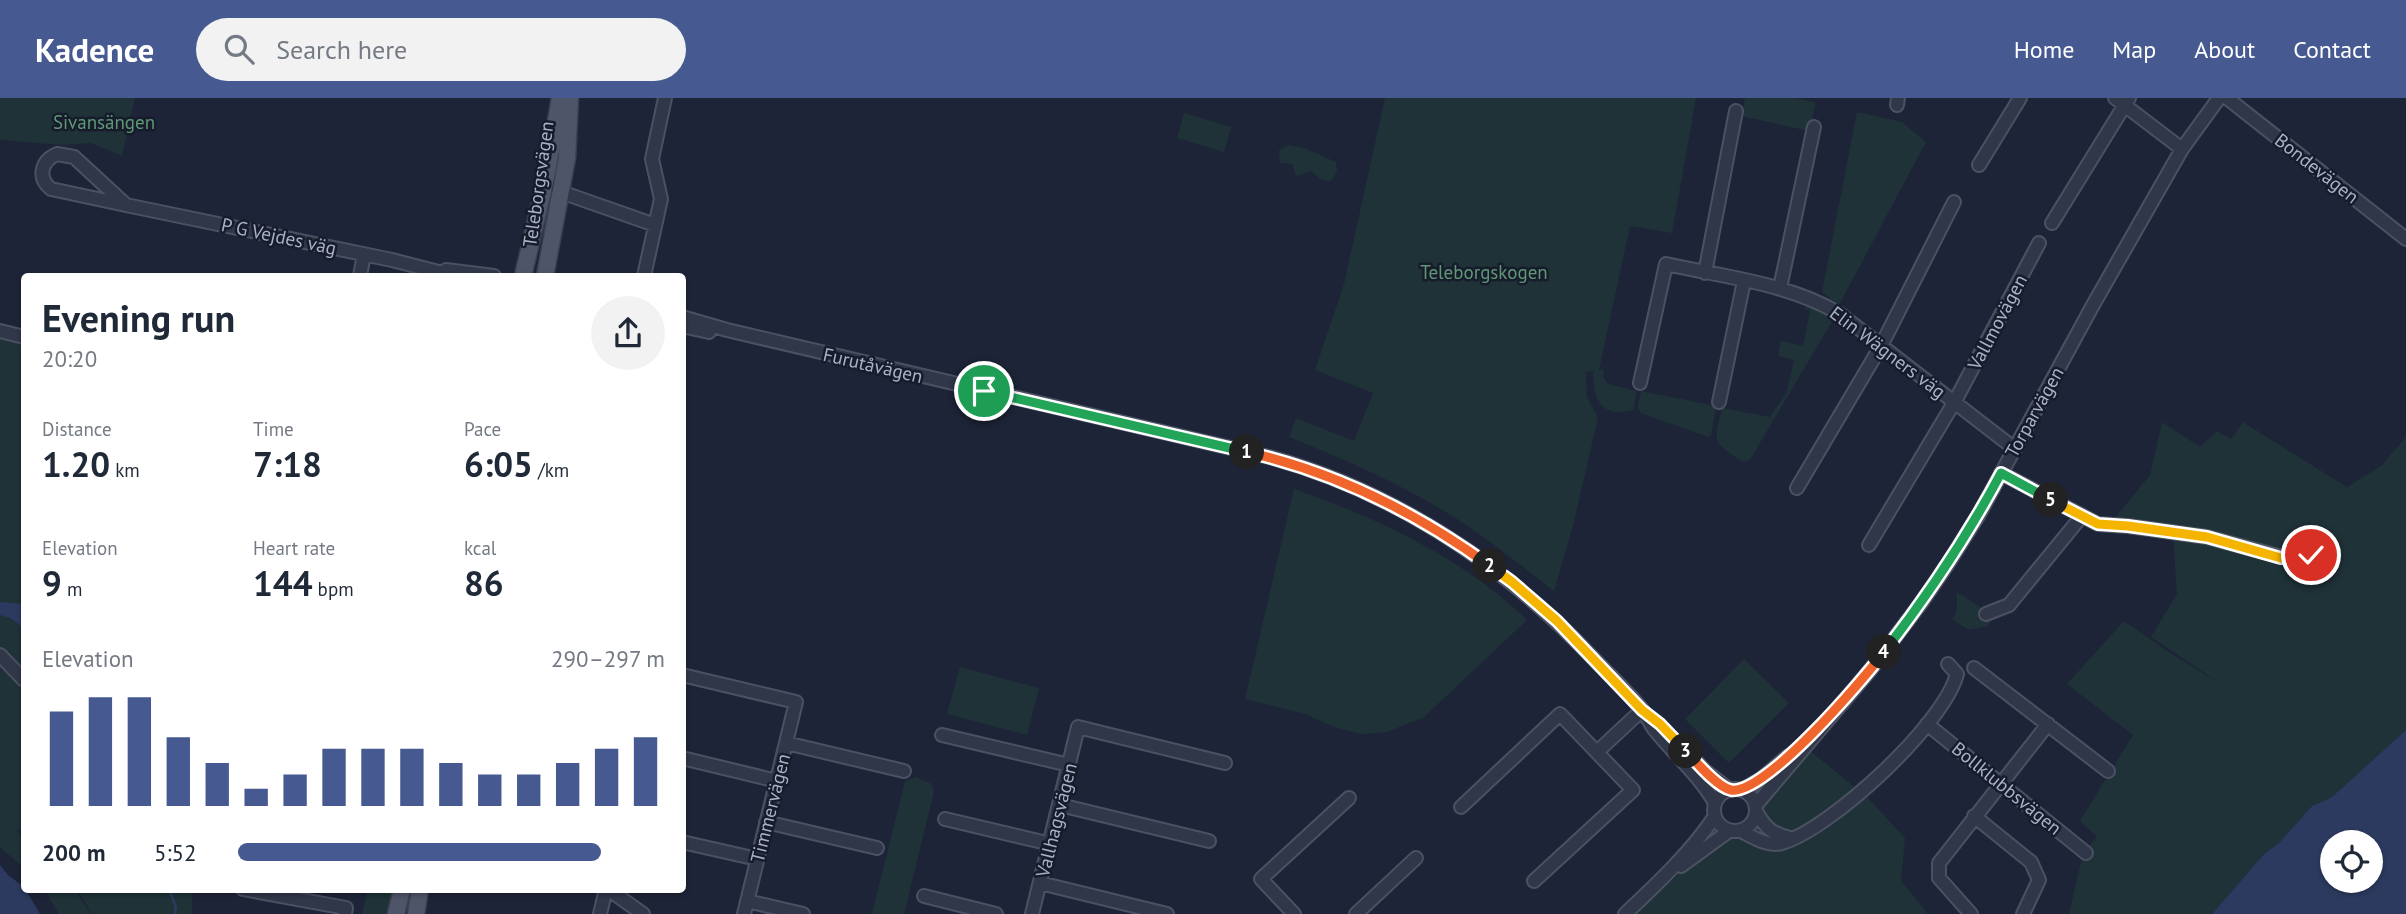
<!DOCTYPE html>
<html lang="en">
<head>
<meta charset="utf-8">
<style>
	:root { --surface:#fff; --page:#f2f2f3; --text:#1f2937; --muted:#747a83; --accent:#465a91 }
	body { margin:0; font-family:"PT Sans",sans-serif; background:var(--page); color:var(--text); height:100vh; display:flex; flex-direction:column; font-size:26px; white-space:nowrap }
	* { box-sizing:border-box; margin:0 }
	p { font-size:23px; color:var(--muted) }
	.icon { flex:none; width:38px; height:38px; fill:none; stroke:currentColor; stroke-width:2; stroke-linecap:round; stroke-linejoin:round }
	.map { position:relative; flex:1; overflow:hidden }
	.panel { position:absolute; left:21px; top:175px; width:665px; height:620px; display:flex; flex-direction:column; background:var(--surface); border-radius:7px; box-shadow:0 2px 5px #0004 }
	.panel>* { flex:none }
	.tools { position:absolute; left:2320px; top:732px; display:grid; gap:14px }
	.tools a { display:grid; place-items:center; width:63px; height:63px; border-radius:50%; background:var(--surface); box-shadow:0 2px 5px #0004; font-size:35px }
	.pin { position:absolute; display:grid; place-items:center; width:60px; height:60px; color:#fff; margin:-30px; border:4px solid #fff; border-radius:50%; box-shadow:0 2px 7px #0007 }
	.km { position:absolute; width:35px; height:35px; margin:-18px; border-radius:50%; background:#222; color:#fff; font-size:19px; line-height:35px; text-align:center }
	.round { display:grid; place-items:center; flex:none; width:74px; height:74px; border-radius:37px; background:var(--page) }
	.summary { display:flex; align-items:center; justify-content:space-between; height:119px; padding:0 21px }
	h1 { font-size:38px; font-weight:600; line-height:52px }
	.stats { display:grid; grid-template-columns:repeat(3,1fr); gap:10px; height:119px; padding:7px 21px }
	.stats div { display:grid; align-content:center }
	.stats b { font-size:35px; font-weight:600 }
	.stats small { font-size:19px; font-weight:400 }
	.stats p { font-size:19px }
	.chart { height:196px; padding:14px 21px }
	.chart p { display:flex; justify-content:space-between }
	.chart svg { width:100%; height:126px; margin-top:7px; stroke:var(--accent); stroke-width:6 }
	ul { padding:0 21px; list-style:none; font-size:23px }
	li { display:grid; grid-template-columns:112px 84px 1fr; align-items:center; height:52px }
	li i { height:18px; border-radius:9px; background:var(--accent) }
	header { display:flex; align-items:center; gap:42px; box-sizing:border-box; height:98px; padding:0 35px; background:var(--accent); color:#fff }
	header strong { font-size:33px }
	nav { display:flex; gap:38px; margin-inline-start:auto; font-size:24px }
	.search { width:490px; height:63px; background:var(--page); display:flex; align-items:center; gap:18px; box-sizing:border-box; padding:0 24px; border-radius:38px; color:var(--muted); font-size:26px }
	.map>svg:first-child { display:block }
	.green { fill:#1f3238 }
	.water { fill:#2c3a5f; fill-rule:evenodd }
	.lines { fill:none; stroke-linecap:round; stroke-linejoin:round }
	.stream { stroke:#2c3a5f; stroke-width:2.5 }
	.minor-casing { stroke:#4b5163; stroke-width:16 }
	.major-casing { stroke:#3a4051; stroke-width:19 }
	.minor { stroke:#303748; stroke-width:12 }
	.major { stroke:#4e5568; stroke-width:16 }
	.split-1-casing { stroke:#fff; stroke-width:14 }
	.split-2-casing { stroke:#fff; stroke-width:14 }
	.split-3-casing { stroke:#fff; stroke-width:14 }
	.split-4-casing { stroke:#fff; stroke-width:14 }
	.split-5-casing { stroke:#fff; stroke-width:14 }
	.split-6-casing { stroke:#fff; stroke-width:14 }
	.split-1 { stroke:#22a559; stroke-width:9 }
	.split-2 { stroke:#f0652b; stroke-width:9 }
	.split-3 { stroke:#f5b400; stroke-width:9 }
	.split-4 { stroke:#f0652b; stroke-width:9 }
	.split-5 { stroke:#22a559; stroke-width:9 }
	.split-6 { stroke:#f5b400; stroke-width:9 }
	.labels { text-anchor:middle; stroke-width:5; stroke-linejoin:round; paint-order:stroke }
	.park-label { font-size:19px; fill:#609775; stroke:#161c2c }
	.street-label { font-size:19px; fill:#aab1c5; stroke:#161c2c }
</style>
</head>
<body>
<header>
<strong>Kadence</strong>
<div class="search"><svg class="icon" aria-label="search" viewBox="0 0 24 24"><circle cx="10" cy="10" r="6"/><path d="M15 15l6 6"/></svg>Search here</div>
<nav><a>Home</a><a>Map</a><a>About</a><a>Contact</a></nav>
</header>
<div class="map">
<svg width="2406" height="816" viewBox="0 0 2406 816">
	<rect width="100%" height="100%" fill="#1d2437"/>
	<path class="green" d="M0 0H135L122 58 91 45 62 47 0 42Z
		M1385 0H1696L1672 135 1630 128 1599 272H1604L1603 279 1608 286 1637 293 1633 312C1601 320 1593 302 1593 273L1586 274 1587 299 1598 320 1574 424 1554 493C1521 468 1489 441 1454 419 1401 386 1346 362 1289 339L1296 320 1354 343 1373 295 1315 272 1344 186Z
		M1745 0H1795L1814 4 1815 7 1809 33 1741 18Z
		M1857 14 1902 24 1926 44 1839 207 1822 194Z
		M1184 15 1231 29 1224 54 1177 40Z
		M1289 47 1304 50 1336 64 1337 73 1331 83 1322 82 1311 73 1296 78 1292 66 1280 65 1279 52Z
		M1807 205 1834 218 1833 222 1751 360 1748 363 1742 364C1711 341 1714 347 1722 310L1770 319 1787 294 1794 262 1778 258 1781 243 1803 248 1810 212 1805 211Z
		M0 233 24 238V736L19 731 17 732 24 740V770L0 749Z
		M1641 293 1716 308 1711 337 1708 339 1641 315 1638 309Z
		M2162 324 2200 349 2217 333 2231 341 2243 324 2347 389 2381 368 2406 339V632L2332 699 2312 708 2278 746 2264 756 2212 816H2069L2083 755 2097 739 2080 723 2133 637 2067 586 2124 523 2173 557 2221 586 2151 539 2177 496 2173 434 2109 427 2150 377Z
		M1294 391C1378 420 1463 460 1527 522L1424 619 1387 634 1362 636 1334 629 1305 616 1245 601Z
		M1957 494 1994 518 1988 528 1968 532 1952 521 1957 513Z
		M1744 561 1789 605 1729 665 1685 621Z
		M960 569 1039 590 1027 637 947 616Z
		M1809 652 1867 699 1905 740 1901 783 1928 816H1635L1690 766 1726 739 1741 737 1756 728 1763 706Z
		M915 679 930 685 934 691 933 698 904 816H872L905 684Z
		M44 791H74L91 816H59Z
		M77 791H192V816H92Z
		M368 791H394L388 816H362Z"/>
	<path class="water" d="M0 504 24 506V530L10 520 0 517Z
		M2406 632V816H2212L2264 756 2278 746 2312 708 2332 699ZM2333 744H2371V782H2333Z
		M0 767 8 777 24 789 40 816H0Z"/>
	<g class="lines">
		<path class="stream" d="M169 791 176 809 175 816"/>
		<g class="minor-casing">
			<path id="minor" d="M2115 0 2182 51
				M2227 0 2406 141
				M1897 7 1898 0
				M1979 67 2020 0
				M546 80 561 94 655 127
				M126 107 51 91C37 80 41 63 57 56L74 59 126 107 392 162 454 178
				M2052 125 2129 0
				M446 172 494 178
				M1705 175 1736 13
				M360 178 364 156
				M644 178 661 101 652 61 665 0
				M1780 190 1814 29
				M682 219 727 232 1269 359C1396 394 1505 468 1595 562 1611 579 1629 595 1643 613 1647 619 1650 625 1654 631 1674 656 1699 677 1715 705
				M682 228 709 234
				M0 233 24 239
				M1640 285 1666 166C1724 179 1788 185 1840 216L2015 351
				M1719 304 1744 183
				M2001 375 2098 426 2128 428 2207 439 2282 459H2303L2322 451
				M1797 390 1881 248 1954 104
				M1869 447 1955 303 2039 145
				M1986 516 2009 507 2081 419
				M0 557 24 582
				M1974 570 2108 673
				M682 577 796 604 744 816
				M1927 626 2086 755
				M942 637 1069 667
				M786 645 904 673
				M1681 647 1704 672 1730 692
				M1598 653 1642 612
				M682 660 777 683
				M1714 712a21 21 0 1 1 42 0a21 21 0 1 1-42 0Z
				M1742 692 1761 681 1788 658
				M1060 707 1209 743
				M1756 707 1871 571 1921 505 1947 467 1978 418 2093 207 2182 51 2219 0
				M1461 709 1560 616 1633 692 1534 783
				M1757 715C1766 731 1773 736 1790 740
				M1974 718 2031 764 2039 782 2023 816
				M945 721 1051 746
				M766 724 877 750
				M1741 733C1753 739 1768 749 1782 745 1832 730 1944 626 1957 576L1948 566
				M682 744 757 761
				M1681 768 1729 733
				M1040 785 1167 816
				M243 791 346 810 345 816
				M608 791 643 816
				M924 798 996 816
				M747 803 803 816
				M600 816 606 791
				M1032 816 1078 629 1225 665
				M1294 816 1261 781 1349 700
				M1356 816 1416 760
				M1625 816C1657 786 1691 754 1715 718
				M1971 816 1939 780V765L2048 626"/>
		</g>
		<g class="major-casing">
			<path id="major" d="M523 178 546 80 560 0
				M545 178 567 60 570 0
				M396 816 402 791
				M416 816 420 791"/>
		</g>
		<use href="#minor" class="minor"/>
		<use href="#major" class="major"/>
	</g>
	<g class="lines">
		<g class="split-1-casing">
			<path id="split-1" d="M984 293 1247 354"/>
		</g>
		<g class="split-2-casing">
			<path id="split-2" d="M1247 354C1335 374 1417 415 1490 468"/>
		</g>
		<g class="split-3-casing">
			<path id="split-3" d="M1490 468 1512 484 1557 523 1642 612 1660 626 1686 653"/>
		</g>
		<g class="split-4-casing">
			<path id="split-4" d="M1686 653C1696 664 1717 689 1731 692 1764 698 1863 582 1884 554"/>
		</g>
		<g class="split-5-casing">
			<path id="split-5" d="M1884 554C1928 497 1967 439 2001 375L2051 402"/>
		</g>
		<g class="split-6-casing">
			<path id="split-6" d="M2051 402 2098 426 2128 428 2207 439 2281 460 2311 457"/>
		</g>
		<use href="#split-1" class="split-1"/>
		<use href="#split-2" class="split-2"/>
		<use href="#split-3" class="split-3"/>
		<use href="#split-4" class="split-4"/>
		<use href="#split-5" class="split-5"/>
		<use href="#split-6" class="split-6"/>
	</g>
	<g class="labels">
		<g class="park-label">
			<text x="104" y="31">Sivansängen</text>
			<text x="1484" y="181">Teleborgskogen</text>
		</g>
		<g class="street-label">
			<text transform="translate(2317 70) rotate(38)" y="7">Bondevägen</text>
			<text transform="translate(538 86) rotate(-82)" y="7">Teleborgsvägen</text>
			<text transform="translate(279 138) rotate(12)" y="7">P G Vejdes väg</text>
			<text transform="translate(1997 224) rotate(-62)" y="7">Vallmovägen</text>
			<text transform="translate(1888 254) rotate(37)" y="7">Elin Wägners väg</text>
			<text transform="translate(873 267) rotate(13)" y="7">Furutåvägen</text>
			<text transform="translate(2034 314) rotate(-61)" y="7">Torparvägen</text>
			<text transform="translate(2007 690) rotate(39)" y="7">Bollklubbsvägen</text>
			<text transform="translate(770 710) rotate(-76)" y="7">Timmervägen</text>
			<text transform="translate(1056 722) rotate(-76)" y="7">Vallhagsvägen</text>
		</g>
	</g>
</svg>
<div class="tools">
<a><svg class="icon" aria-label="locate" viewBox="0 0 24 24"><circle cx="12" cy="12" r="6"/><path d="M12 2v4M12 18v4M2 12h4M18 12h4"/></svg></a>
</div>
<div class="pin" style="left:984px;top:293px;background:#1e9e55"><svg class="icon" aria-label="arrive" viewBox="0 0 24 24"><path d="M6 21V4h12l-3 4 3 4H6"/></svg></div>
<div class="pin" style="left:2311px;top:457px;background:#d93025"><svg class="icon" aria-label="check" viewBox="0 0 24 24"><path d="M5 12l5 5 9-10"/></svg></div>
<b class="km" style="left:1247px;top:354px">1</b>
<b class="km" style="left:1490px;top:468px">2</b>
<b class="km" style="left:1686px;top:653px">3</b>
<b class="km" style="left:1884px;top:554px">4</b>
<b class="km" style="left:2051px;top:402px">5</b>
<section class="panel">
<div class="summary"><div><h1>Evening run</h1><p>20:20</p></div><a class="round"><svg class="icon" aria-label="share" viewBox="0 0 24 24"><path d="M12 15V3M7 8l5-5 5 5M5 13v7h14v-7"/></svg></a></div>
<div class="stats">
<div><p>Distance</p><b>1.20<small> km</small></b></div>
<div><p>Time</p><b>7:18</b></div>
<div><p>Pace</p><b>6:05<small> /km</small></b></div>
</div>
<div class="stats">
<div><p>Elevation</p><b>9<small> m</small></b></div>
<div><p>Heart rate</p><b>144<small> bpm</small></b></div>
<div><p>kcal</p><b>86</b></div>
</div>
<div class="chart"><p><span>Elevation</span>290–297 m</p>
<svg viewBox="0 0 160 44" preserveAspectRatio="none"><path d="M5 44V11M15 44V6M25 44V6M35 44V20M45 44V29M55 44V38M65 44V33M75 44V24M85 44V24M95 44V24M105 44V29M115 44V33M125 44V33M135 44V29M145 44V24M155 44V20"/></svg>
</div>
<ul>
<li><b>200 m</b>5:52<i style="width:85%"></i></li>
</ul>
</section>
</div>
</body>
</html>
